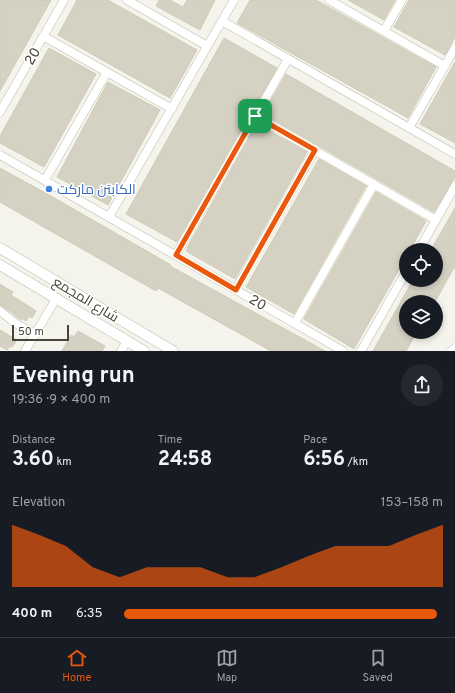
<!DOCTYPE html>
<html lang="en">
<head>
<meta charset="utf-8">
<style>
	:root { --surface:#171b24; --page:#242831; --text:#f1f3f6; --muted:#9ea1a6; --line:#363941; --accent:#ea580c }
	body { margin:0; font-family:Overpass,Cairo,sans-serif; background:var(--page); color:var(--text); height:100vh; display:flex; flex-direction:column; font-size:15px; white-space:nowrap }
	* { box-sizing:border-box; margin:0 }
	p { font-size:13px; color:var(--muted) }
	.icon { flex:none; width:22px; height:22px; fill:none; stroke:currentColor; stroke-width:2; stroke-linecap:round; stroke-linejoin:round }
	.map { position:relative; height:351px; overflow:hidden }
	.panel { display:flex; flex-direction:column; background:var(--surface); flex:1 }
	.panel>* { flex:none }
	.buttons { position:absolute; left:399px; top:243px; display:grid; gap:8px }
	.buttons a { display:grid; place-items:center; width:44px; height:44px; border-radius:50%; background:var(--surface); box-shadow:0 2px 6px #0003; font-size:20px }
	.scale { position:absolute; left:12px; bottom:10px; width:57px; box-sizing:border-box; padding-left:4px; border:2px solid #48463a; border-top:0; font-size:11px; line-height:14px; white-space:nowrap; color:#48463a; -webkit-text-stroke:3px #fff; paint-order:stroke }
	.pin { position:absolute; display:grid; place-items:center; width:34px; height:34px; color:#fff; margin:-17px; border-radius:8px; box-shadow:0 2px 6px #0006 }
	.round { display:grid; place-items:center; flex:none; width:42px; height:42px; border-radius:21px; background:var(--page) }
	.head { display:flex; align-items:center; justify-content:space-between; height:68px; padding:0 12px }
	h1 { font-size:22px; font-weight:700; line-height:30px }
	.metrics { display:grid; grid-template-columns:repeat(3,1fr); gap:6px; height:68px; padding:4px 12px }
	.metrics div { display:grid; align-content:center }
	.metrics b { font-size:20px; font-weight:700 }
	.metrics small { font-size:11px; font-weight:400 }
	.metrics p { font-size:11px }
	.chart { height:112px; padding:8px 12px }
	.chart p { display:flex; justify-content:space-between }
	.chart svg { width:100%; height:72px; margin-top:4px; fill:var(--accent); opacity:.7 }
	ul { padding:0 12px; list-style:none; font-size:13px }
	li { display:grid; grid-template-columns:64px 48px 1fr; align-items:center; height:30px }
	li i { height:10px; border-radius:5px; background:var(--accent) }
	.tab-bar { display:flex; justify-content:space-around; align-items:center; height:56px; border-top:1px solid var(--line); background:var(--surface); font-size:11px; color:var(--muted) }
	.tab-bar a { display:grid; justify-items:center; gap:2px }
	.tab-bar .current { color:var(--accent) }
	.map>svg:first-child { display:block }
	.building { fill:#d5d2c3; stroke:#cfcbb6 }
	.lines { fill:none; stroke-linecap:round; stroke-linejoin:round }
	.minor-casing { stroke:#bfbdaf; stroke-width:9 }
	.tertiary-casing { stroke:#bfbdaf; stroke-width:11 }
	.minor { stroke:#fff; stroke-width:8 }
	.tertiary { stroke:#fff; stroke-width:10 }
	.route-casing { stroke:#fff; stroke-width:8 }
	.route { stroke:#ea580c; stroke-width:5 }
	.shop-dot { fill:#3f7fe0; stroke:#fff; stroke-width:1.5 }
	.labels { text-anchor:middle; stroke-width:3; stroke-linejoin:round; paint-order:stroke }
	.street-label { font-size:14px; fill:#48463a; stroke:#fff }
	.shop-label { font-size:14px; fill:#366cbe; stroke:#fff; text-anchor:start }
</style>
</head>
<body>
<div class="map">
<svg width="455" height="351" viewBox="0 0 455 351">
	<rect width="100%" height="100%" fill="#f4f4ec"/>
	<path class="building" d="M0 0H51L0 91Z
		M77 0H108L197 50 170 98 58 35Z
		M159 0H170L183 7 187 0H215L200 30 156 6Z
		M250 0H316L436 67 408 118 237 23Z
		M348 0H395L384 20Z
		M409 0H455V37L445 55 394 27Z
		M224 38 277 68 177 242 126 214Z
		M49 48 96 74 44 167 0 143V136Z
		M455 62V143L420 124Z
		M286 74 455 171V177L434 212 263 114Z
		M108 82 160 110 108 205 57 177Z
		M257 124 307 152 235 279 186 251 188 248H187Z
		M319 159 366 186 294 314 246 287Z
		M0 168 49 195 171 265 170 266 325 351H271L158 288 156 291 0 202Z
		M376 192 426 221 410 250H406V257L354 349 304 319Z
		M455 208V267L452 271 435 302H406V332H417L406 351H373L413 280H436V250H431Z
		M0 284 13 292 11 295 36 311 32 318 29 316 26 321 22 318 21 320 13 314H14L0 305Z
		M0 330 17 340 12 347 10 346 7 350 0 346Z
		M78 331 105 346 102 351H62L71 335 74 337Z"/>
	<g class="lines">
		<g class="minor-casing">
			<path id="minor" d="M127 0 207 46
				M329 0 445 66
				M222 21 455 154
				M384 31 402 0
				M43 36 172 109
				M0 112 64 0
				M255 116 436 220
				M409 128 455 48
				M0 155 343 351
				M45 180 107 72
				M109 217 234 0
				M419 250 455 186
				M176 255 288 59
				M236 289 315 150
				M0 311 15 323 35 334
				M295 323 374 184
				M25 351 56 299
				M121 351 127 341
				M361 351 406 272
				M451 351 455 348"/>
		</g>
		<g class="tertiary-casing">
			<path id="tertiary" d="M0 248 173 351
				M0 265 144 351"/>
		</g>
		<use href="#minor" class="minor"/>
		<use href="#tertiary" class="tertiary"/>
	</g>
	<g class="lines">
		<g class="route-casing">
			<path id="route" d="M255 116 315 150 236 290 176 255Z"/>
		</g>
		<use href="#route" class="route"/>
	</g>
	<circle class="shop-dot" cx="49" cy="189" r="4"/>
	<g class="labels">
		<g class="street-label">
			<text transform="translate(32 56) rotate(-60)" y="5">20</text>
			<text transform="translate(86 299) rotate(31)" y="5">شارع المجمع</text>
			<text transform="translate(258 302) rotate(30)" y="5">20</text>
		</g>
		<g class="shop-label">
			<text x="57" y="194">الكابتن ماركت</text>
		</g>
	</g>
</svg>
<div class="buttons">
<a><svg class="icon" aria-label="locate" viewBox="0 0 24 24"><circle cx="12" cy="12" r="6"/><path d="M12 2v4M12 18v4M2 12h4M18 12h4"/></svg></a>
<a><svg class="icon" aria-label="layers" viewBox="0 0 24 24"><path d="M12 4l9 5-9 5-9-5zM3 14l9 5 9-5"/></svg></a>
</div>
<div class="scale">50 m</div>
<div class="pin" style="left:255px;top:116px;background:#1e9e55"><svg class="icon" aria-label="arrive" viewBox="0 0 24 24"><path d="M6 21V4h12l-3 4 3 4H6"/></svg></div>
</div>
<section class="panel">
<div class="head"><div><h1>Evening run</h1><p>19:36 · 9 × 400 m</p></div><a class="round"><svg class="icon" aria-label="share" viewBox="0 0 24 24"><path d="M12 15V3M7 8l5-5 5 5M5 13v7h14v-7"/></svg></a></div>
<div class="metrics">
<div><p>Distance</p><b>3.60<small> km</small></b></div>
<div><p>Time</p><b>24:58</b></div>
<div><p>Pace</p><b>6:56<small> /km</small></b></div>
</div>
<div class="chart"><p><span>Elevation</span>153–158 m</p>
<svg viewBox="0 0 160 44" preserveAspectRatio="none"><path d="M0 44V6L10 12L20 19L30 32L40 38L50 32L60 32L70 32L80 38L90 38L100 32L110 25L120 19L130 19L140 19L150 12L160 6V44z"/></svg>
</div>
<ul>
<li><b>400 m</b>6:35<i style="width:98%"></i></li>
</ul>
</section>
<nav class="tab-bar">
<a class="current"><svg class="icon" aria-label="home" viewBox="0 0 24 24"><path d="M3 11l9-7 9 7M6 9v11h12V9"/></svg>Home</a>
<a><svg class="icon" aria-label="map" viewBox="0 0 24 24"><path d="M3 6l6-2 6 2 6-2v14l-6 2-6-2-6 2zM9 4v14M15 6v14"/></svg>Map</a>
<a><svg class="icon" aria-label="saved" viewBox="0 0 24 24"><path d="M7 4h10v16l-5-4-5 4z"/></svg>Saved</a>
</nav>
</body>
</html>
